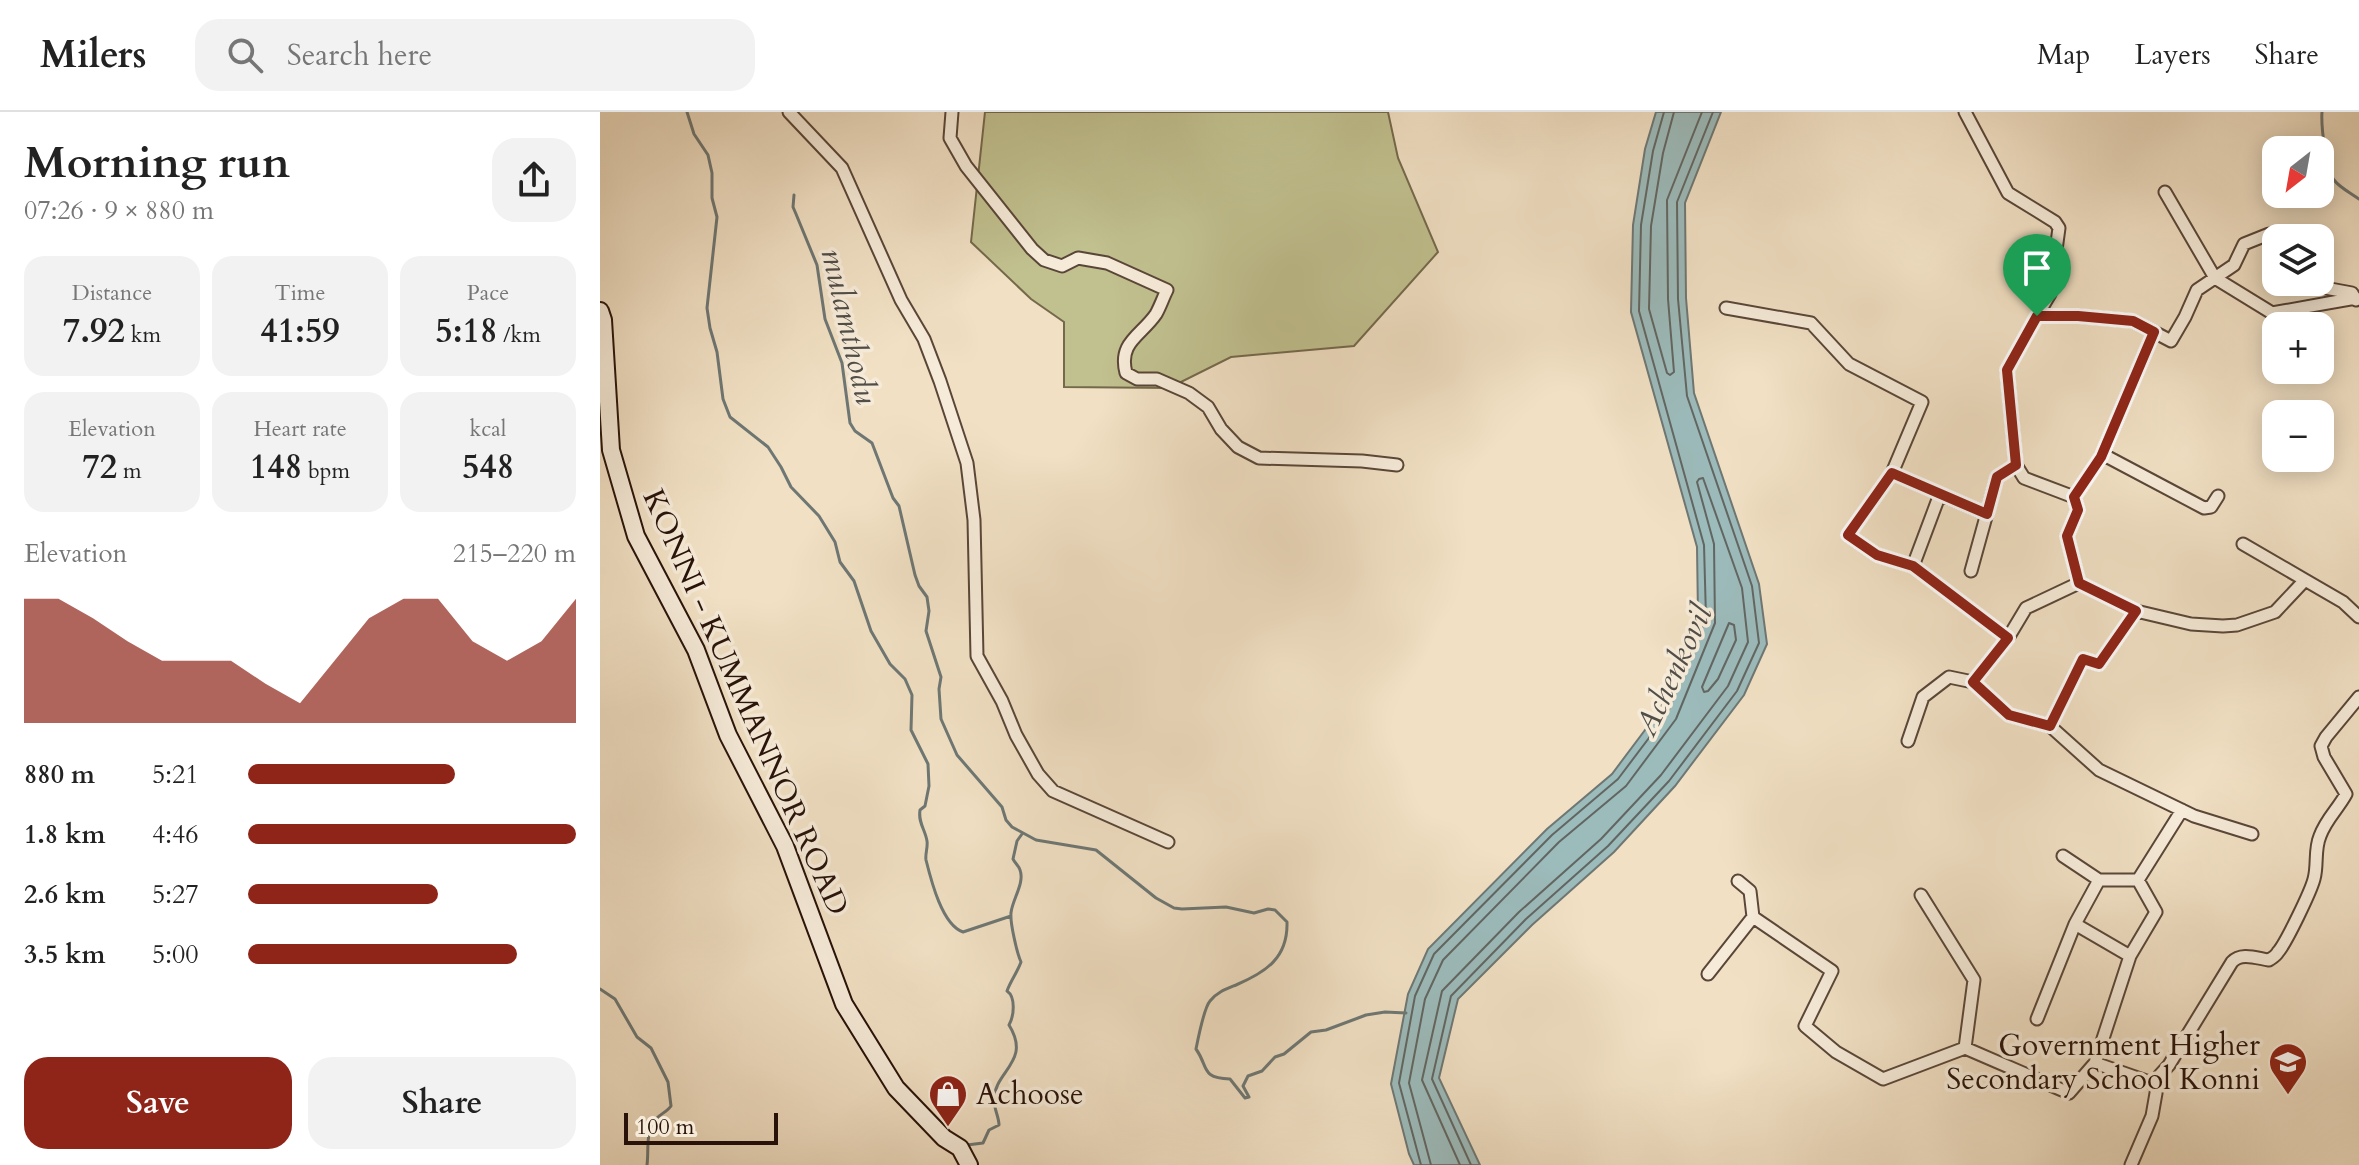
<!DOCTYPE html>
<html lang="en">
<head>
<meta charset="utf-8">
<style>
	:root { --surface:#fff; --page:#f2f2f2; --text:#222; --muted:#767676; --line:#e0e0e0; --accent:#8f2418 }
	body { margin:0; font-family:Cardo,serif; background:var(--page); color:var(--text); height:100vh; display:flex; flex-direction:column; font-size:30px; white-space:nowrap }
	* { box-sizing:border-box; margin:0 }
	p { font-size:26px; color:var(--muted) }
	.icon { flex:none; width:44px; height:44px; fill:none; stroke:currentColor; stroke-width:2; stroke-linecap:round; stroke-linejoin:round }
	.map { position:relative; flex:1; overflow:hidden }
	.drawer { display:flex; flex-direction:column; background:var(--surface); width:600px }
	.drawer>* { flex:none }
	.needle { width:52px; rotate:211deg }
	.fabs { position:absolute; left:1662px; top:24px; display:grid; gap:16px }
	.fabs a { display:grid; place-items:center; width:72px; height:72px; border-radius:16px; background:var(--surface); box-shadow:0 4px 20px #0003; font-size:40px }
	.scale { position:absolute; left:24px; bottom:20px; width:154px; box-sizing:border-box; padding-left:8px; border:4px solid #281209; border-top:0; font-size:22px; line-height:28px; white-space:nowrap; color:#281209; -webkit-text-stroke:6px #f6ebd9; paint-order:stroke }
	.pin { position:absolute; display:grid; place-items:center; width:68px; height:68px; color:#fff; margin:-82px -34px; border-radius:50% 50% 50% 0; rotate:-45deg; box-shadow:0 0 8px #0007 }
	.pin .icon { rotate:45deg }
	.round { display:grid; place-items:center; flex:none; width:84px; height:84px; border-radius:24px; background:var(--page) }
	.headline { display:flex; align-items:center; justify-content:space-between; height:136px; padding:0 24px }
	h1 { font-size:44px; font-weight:700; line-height:60px }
	.figures { display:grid; grid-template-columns:repeat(3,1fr); gap:12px; height:136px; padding:8px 24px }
	.figures div { display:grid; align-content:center; border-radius:20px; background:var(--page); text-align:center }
	.figures b { font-size:34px; font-weight:700 }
	.figures small { font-size:22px; font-weight:400 }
	.figures p { font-size:22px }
	.chart { height:224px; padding:16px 24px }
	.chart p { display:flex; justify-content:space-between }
	.chart svg { width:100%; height:144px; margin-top:8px; fill:var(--accent); opacity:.7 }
	.action { display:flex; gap:16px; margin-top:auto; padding:16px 24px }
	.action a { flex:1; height:92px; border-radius:24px; background:var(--accent); color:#fff; font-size:32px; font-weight:700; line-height:92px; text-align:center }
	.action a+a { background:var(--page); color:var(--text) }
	ul { padding:0 24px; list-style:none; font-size:26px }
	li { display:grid; grid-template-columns:128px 96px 1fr; align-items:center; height:60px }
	li i { height:20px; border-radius:10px; background:var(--accent) }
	header { display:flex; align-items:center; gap:48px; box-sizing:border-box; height:112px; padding:0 40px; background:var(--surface); border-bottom:2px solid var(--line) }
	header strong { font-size:38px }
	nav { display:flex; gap:44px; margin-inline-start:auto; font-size:28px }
	.search { width:560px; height:72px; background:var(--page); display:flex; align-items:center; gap:20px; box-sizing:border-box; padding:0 28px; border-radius:24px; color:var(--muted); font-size:30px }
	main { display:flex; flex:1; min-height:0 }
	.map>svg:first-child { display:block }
	.green { fill:#c1c08f; stroke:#74694c; stroke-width:2 }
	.water { fill:#9cbbbb; stroke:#6e7774; stroke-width:2 }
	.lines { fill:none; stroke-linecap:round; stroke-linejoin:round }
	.shore { stroke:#626662; stroke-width:2 }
	.stream { stroke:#6e7774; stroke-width:3 }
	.street-casing { stroke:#5a4638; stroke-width:15 }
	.secondary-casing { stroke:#281209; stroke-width:20 }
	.street { stroke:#f6ebd9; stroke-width:11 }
	.secondary { stroke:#f6ebd9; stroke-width:16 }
	.route-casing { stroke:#fff; stroke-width:16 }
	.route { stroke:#8f2418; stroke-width:10 }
	.labels { text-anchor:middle; stroke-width:7; stroke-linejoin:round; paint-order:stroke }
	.street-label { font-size:30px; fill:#281209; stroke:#f6ebd9 }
	.poi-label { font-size:30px; fill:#281209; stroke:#f6ebd9; text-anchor:end }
	.water-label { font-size:32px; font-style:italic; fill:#514d47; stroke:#f6ebd9 }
</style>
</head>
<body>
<header>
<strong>Milers</strong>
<div class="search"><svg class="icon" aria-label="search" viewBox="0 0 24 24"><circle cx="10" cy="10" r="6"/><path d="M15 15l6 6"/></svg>Search here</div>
<nav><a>Map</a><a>Layers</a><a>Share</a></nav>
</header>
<main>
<section class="drawer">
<div class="headline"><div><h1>Morning run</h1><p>07:26 · 9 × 880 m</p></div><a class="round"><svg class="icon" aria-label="share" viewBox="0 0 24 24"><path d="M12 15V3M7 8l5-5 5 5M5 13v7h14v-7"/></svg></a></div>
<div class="figures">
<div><p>Distance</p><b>7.92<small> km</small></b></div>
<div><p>Time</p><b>41:59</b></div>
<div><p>Pace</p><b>5:18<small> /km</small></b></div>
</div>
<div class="figures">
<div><p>Elevation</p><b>72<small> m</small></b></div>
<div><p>Heart rate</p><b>148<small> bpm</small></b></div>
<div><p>kcal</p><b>548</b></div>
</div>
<div class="chart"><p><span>Elevation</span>215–220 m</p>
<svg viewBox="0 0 160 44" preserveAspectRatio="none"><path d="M0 44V6L10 6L20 12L30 19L40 25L50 25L60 25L70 32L80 38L90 25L100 12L110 6L120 6L130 19L140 25L150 19L160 6V44z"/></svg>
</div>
<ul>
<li><b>880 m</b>5:21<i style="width:63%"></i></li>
<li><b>1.8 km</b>4:46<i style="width:100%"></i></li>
<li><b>2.6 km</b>5:27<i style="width:58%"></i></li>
<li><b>3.5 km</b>5:00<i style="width:82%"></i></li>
</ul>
<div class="action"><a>Save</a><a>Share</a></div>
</section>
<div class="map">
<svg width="1759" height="1053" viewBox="0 0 1759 1053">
	<rect width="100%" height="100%" fill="#f1e0c4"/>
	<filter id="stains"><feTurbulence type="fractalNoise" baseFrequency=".0025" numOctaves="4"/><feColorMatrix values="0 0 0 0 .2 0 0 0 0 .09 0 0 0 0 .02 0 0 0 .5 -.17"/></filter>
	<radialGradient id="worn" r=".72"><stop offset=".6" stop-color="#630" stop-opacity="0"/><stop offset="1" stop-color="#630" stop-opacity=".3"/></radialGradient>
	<path class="green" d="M385 0H788L798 46 838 140 754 234 631 245 569 276 464 275V210L431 187 371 130Z"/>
	<path class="water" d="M1056 0H1121L1085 91 1086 186 1094 281 1159 472 1167 532 1144 583 1075 674 1014 740 932 813 858 887 839 966 880 1053H814L809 1042 791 972 808 882 828 837 947 717 1012 662 1060 598 1098 504 1097 435 1031 200 1033 113 1045 37Z"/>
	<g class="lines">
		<path class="shore" d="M1074 0 1063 41 1051 114 1049 197 1067 261 1070 263 1074 260 1068 187 1067 88 1102 0
			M1129 511 1134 513 1136 528 1118 567 1108 579 1104 580 1102 575Z
			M821 1053 799 971 815 884 834 842 952 723 1018 667 1067 602 1106 506 1104 433 1039 199 1041 113 1053 39 1064 0
			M831 1053 809 971 825 887 843 848 959 730 1026 674 1076 607 1115 511 1114 432 1097 370 1099 367 1103 366 1142 476 1148 530 1128 574 1061 663 1001 727 919 800 842 879 822 968 860 1053
			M871 1053 832 967 851 884 926 807 1008 734 1069 669 1137 579 1159 531 1152 474 1087 284 1078 187 1077 90 1113 0"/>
		<path class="stream" d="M87 0 94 22 108 43 112 61V86L117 105 107 196 110 216 117 240 123 287 130 305 168 335 181 355 191 375 219 404 235 430 240 450 254 469 271 519 290 552 305 567 312 583 311 618 328 652 329 674 325 694 320 698C318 711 325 717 327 729 328 735 325 742 326 748 331 768 342 813 363 820L411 804
			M1722 0C1721 14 1726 58 1734 68 1740 76 1751 81 1759 87
			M194 83 193 95 196 102 217 153 225 207 242 251 250 311 255 319 272 331 293 386 299 394 315 463 319 474 327 485 329 499 326 519 341 565 339 577 341 607 357 643 402 695 406 708 412 715 436 728 496 738 556 786 574 796 582 797 626 795 654 801 668 797 675 798 687 810C688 846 666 860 636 873 626 877 617 880 610 889 604 896 598 927 596 937 609 955 600 966 630 967L645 986 649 985
			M0 877 15 887 37 925 51 936 68 970 71 994C67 1000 60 1002 56 1007 45 1019 49 1038 47 1053
			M649 985 643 974 648 964 662 959 675 945 684 942 711 920 726 918 766 903 785 900 806 901
			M367 1033 383 1031 389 1018 399 1013C399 1005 394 997 394 988 394 959 432 950 409 913 414 904 416 885 407 879 411 868 417 861 421 850 417 841 410 811 411 801 412 788 425 771 420 758 419 754 415 751 413 747L417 729 422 722"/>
		<g class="street-casing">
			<path id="street" d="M189 0 242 56 301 188 324 227 340 269 367 351 374 408 377 544 402 589 416 623 438 662 453 679 568 730
				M352 0 350 26 366 54 432 137 444 148 462 154 478 146 507 151 567 178C563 186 560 195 556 202 541 224 518 230 526 261L537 267H557L589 281 608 295 621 317 638 335 659 346 762 349 797 353
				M1365 0 1408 81 1455 110 1459 116 1450 182 1437 204H1478L1533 209 1571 229 1585 205 1597 178 1634 153 1644 132 1669 122 1676 130
				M1565 80 1615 166 1672 201 1756 186
				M1717 170 1725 176 1752 181 1756 188
				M1126 196 1211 211 1249 252 1322 290 1292 361
				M1437 204 1407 258 1416 353 1424 366 1474 385
				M1554 220 1501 345 1474 385 1478 398 1467 424 1479 471 1536 499 1591 512 1623 514 1637 513 1675 500 1705 468 1743 490 1759 505
				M1502 342 1604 396 1611 395 1618 384
				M1387 402 1340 382 1313 454 1408 526 1426 496 1479 471
				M1643 432 1705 468
				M1313 454 1277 443 1248 423 1292 361 1340 382
				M1371 459 1397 365 1416 353
				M1373 570 1409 603 1450 614 1499 658 1594 704 1652 722
				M1450 614 1483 547 1499 552 1536 499
				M1308 629 1323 585 1349 565 1373 570 1408 526
				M1463 744 1499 768
				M1138 769 1150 779 1153 805 1232 859 1205 914 1236 940 1283 967 1365 936
				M1321 783 1374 868 1365 936 1469 981 1495 951
				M1475 812 1499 768H1538
				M1108 862 1153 805
				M1437 907 1475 812 1530 844
				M1558 973 1495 951 1530 844 1556 800 1538 768 1582 698
				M1531 1053 1552 1004 1559 964 1569 953 1632 850C1641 840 1656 846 1669 848 1672 846 1676 844 1678 840 1686 831 1711 779 1714 767 1718 753 1714 738 1720 724 1726 707 1738 697 1746 682L1724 645 1721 634 1726 625 1759 585"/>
		</g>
		<g class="secondary-casing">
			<path id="secondary" d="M0 199 3 208 11 338 36 424 96 538 128 623 185 734 244 892 296 976 344 1026 360 1036 369 1053"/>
		</g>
		<use href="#street" class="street"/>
		<use href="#secondary" class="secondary"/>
	</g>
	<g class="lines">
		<g class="route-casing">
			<path id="route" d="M1437 204H1478L1533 209 1554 220 1501 345 1474 385 1478 398 1467 424 1479 471 1536 499 1499 552 1483 547 1450 614 1409 603 1373 570 1408 526 1313 454 1277 443 1248 423 1292 361 1387 402 1397 365 1416 353 1407 258Z"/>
		</g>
		<use href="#route" class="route"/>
	</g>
	<defs>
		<g id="school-pin" transform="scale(2)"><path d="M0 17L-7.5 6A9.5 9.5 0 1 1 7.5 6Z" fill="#8f2418" stroke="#f6ebd9"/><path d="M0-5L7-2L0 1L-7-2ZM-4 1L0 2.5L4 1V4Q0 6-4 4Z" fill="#fff"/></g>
		<g id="shop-pin" transform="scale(2)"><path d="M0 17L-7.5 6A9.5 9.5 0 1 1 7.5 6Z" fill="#8f2418" stroke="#f6ebd9"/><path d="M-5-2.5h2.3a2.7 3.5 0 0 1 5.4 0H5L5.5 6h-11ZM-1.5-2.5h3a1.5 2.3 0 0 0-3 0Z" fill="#fff"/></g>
	</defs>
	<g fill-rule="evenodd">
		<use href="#school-pin" x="1688" y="950"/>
		<use href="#shop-pin" x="348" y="982"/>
	</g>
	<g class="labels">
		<g class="street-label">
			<text transform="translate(146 590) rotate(66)" y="10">KONNI - KUMMANNOR ROAD</text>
		</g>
		<g class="poi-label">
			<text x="1660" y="943">Government Higher<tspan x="1660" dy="34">Secondary School Konni</tspan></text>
			<text x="376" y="992" text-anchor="start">Achoose</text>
		</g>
		<g class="water-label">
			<text transform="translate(250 214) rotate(77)" y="11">mulamthodu</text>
			<text transform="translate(1073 558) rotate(-65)" y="11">Achenkovil</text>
		</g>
	</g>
	<rect width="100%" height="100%" filter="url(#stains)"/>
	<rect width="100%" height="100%" fill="url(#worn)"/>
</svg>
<div class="fabs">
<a><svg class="needle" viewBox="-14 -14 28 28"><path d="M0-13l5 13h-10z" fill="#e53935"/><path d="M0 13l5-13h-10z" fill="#767676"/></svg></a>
<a><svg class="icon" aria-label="layers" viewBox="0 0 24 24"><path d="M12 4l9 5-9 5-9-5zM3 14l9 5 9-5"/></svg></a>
<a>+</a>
<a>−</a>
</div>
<div class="scale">100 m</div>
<div class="pin" style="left:1437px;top:204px;background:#1e9e55"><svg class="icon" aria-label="arrive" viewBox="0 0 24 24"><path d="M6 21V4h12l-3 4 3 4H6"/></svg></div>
</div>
</main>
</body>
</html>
